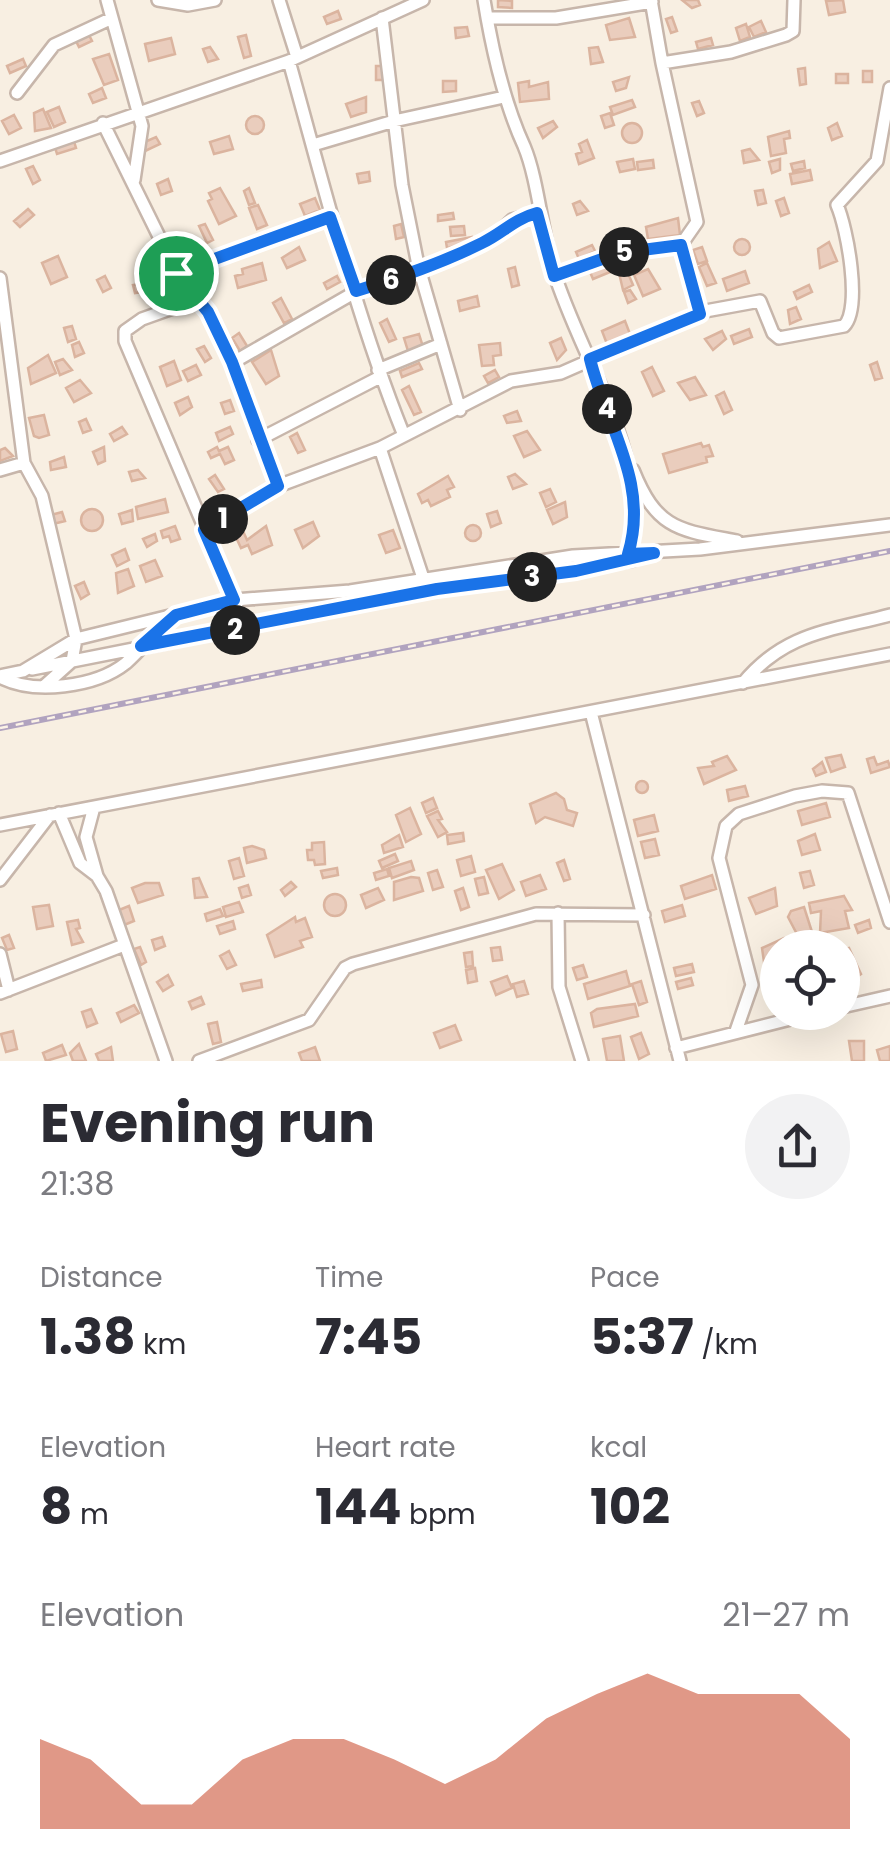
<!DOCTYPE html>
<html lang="en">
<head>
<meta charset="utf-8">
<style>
	:root { --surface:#fff; --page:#f2f2f3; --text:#2b2b33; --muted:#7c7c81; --accent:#d46d55 }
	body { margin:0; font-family:Poppins,sans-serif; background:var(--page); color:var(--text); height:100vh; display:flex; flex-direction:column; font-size:38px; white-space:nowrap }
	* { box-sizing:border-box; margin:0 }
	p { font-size:32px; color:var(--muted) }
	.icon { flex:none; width:55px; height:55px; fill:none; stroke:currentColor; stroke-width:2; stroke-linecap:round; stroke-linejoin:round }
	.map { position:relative; height:1061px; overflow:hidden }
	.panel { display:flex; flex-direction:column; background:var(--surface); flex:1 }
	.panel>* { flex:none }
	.tools { position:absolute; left:760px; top:930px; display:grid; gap:20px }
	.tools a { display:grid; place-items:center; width:100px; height:100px; border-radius:50%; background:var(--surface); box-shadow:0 10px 40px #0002; font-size:50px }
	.pin { position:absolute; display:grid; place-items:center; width:85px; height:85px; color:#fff; margin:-42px; border:5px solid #fff; border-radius:50%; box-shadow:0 2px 10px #0007 }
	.km { position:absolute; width:50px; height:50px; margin:-25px; border-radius:50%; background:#222; color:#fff; font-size:28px; line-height:50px; text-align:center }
	.round { display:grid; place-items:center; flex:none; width:105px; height:105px; border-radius:52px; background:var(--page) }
	.head { display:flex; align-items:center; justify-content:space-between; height:170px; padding:0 40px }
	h1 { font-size:55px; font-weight:700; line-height:75px }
	.stats { display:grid; grid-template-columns:repeat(3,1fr); gap:15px; height:170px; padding:10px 40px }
	.stats div { display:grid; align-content:center }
	.stats b { font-size:50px; font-weight:700 }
	.stats small { font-size:28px; font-weight:400 }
	.stats p { font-size:28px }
	.chart { height:280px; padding:20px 40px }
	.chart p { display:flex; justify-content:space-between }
	.chart svg { width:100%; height:180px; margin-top:10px; fill:var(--accent); opacity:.7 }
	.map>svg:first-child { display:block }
	.building { fill:#eacdbd; stroke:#dbb49f; stroke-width:2.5 }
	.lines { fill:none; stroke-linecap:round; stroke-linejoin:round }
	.minor-casing { stroke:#c7b6ab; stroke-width:16 }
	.minor { stroke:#fff; stroke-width:11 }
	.rail-casing { stroke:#b1a3bf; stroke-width:6 }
	.rail { stroke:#fcf3e7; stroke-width:2.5; stroke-dasharray:8; stroke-linecap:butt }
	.route-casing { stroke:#fff; stroke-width:20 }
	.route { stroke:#1a73e8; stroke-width:12 }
</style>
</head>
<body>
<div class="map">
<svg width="890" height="1061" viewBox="0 0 890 1061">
	<rect width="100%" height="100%" fill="#f8efe2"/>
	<path class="building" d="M498 0 512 1V8L498 7Z
		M682 0H698L700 5 692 8Z
		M843 0 845 12 829 15 826 1Z
		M338 11 341 19 327 24 324 17Z
		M672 17 677 31 671 33 666 19Z
		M629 18 635 37 610 40 606 25Z
		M761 21 766 32 754 37 749 27Z
		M746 24 750 37 740 41 736 28Z
		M467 27 469 36 456 38 455 28Z
		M89 35 92 41 79 47 76 41Z
		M246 35 251 56 244 58 238 37Z
		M171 38 175 54 149 61 145 44Z
		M711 38 713 45 698 49 696 42Z
		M210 47 218 59 208 62 203 49Z
		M598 47 603 62 591 64 589 48Z
		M109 54 118 80 104 85 93 59Z
		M23 59 26 66 10 73 7 66Z
		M376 66H384V80H376Z
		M805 68 806 84 800 85 798 69Z
		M863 71H872V82H863Z
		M836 74H848V83H836Z
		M629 77 626 88 616 91 613 82Z
		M443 81H456V91L443 92Z
		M529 81V87L548 82 549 99 520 102 518 83Z
		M102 88 106 98 93 103 89 94Z
		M366 97V112L351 117 346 104Z
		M632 100 635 107 613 115 610 107Z
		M699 101 704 113 697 116 692 103Z
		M59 107 65 122 54 127 47 112Z
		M43 109 51 128 35 131 34 113Z
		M610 113 614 125 605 128 601 116Z
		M14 115 21 128 9 134 2 121Z
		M246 125a9 9 0 1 1 18 0a9 9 0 1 1-18 0Z
		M553 121 557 127 543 138 538 128Z
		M837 123 842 136 832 140 828 128Z
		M622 133a10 10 0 1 1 20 0a10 10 0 1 1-20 0Z
		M789 131 790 138 784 139 786 153 771 156 768 137Z
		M229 136 233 149 214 154 210 142Z
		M156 137 160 144 143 152 140 144Z
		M73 138 76 148 57 154 54 144Z
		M587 140 594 158 579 164 576 154 582 152 579 144Z
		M750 149 759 160 744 163 742 151Z
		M633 159 635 169 620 172 617 162Z
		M780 159V170L772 173 769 162Z
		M653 160 654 168 638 170 637 162Z
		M804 161 805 168 793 171 791 164Z
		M33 166 40 180 33 184 26 169Z
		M810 170 812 180 792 184 790 174Z
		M369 172 370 181 359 183 357 174Z
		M168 179 172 191 161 195 157 184Z
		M220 188 236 216 219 224 208 201 212 199 209 193Z
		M249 188 255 203 249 205 244 191Z
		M763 190 766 203 758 205 755 191Z
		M315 198 320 210 305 216 300 204Z
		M784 198 789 213 781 216 776 201Z
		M580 201 588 211 577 215 573 204Z
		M258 205 267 225 257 229 249 208Z
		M28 209 34 215 20 227 14 221Z
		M453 213 454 219 438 221V215Z
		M678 218 680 235 648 239 646 227Z
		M205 224 213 240 207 243 199 226Z
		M401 224 404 237 396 239 394 226Z
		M464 226 465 235 451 236 450 227Z
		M632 230 640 239 626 242 623 232Z
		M472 237 473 243 447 248 446 242Z
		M734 247a8 8 0 1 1 16 0a8 8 0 1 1-16 0Z
		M829 242 837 261 820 268 818 249Z
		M200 245 205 253 186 264 180 254Z
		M592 245 595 251 579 259 576 252Z
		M299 247 305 260 287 268 282 258Z
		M702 247 707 261 698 264 693 250Z
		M58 256 67 277 51 284 42 263Z
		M262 263 266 280 238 288 235 276 243 274 242 269Z
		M707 263 716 283 707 286 699 267Z
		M624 264 633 285 623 290 619 273 613 269Z
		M607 265 610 272 593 279 590 272Z
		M515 267 519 285 512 287 508 269Z
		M648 269 660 289 643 296 634 275Z
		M745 271 749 283 727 291 723 279Z
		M105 276 111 288 103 292 97 280Z
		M337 276 340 282 327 289 324 283Z
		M148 283 149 291 135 293 133 285Z
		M809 285 812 292 797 299 794 292Z
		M630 290 636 299 628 303 624 292Z
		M477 296 479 306 460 311 458 301Z
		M281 298 292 319 284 323 273 303Z
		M796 307 801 319 790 324 788 310Z
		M387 319 396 339 389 342 380 323Z
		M625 321 630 334 607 344 602 331Z
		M72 326 76 339 68 342 64 328Z
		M749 329 752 337 734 344 731 336Z
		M722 331 726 339 713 350 705 339Z
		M239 333 247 346 240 351 232 338Z
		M419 334 423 347 408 351 404 338Z
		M561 338 566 350 557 360 550 343Z
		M79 342 84 353 75 357 72 345Z
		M500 343 501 355 493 356 494 365 482 366 479 345Z
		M204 346 211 358 205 362 197 349Z
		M271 350 279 376 266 384 252 362Z
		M48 355 56 373 31 384 28 368Z
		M63 359 72 370 60 375 55 362Z
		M174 361 181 380 167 386 160 367Z
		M877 362 882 378 875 380 870 365Z
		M419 363 422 369 402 377 400 371Z
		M196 365 201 375 188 381 183 371Z
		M652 367 664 391 653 396 642 372Z
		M495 370 499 377 488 383 484 376Z
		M695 377 706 395 690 400 678 383Z
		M80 380 91 393 74 402 66 388Z
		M409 386 421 412 414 415 402 390Z
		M724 392 732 410 724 414 716 396Z
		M188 397 192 407 180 415 175 403Z
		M230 400 234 411 225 414 221 403Z
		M517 411 521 421 507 423 504 416Z
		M44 415 49 435 39 438 34 436 29 418Z
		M86 419 91 430 83 433 79 422Z
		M122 427 127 434 114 441 110 434Z
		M230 427 233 434 219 441 216 433Z
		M527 431 540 450 524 457 514 436Z
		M297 433 305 450 298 453 290 437Z
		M701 443 703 447 709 445 713 456 706 457 707 462 669 473 663 454Z
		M104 447 105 461 98 464 93 452Z
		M217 447 219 451 228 447 234 460 225 464 220 454 211 458 208 452Z
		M5 448 13 456 0 461V450Z
		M64 457 66 467 51 470 50 462Z
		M138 470 145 478 132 481 129 472Z
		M515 474 526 484 513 489 508 477Z
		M215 475 224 489 218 492 209 479Z
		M448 476 454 487 447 490 450 497 431 506 428 500 422 503 418 494Z
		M550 489 556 502 546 507 540 493Z
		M165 499 168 512 138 519 136 507Z
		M565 502 567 517 553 524 547 510Z
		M81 520a11 11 0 1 1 22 0a11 11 0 1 1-22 0Z
		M132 510 133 521 122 524 119 514Z
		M497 511 501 523 491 527 487 514Z
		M62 512 65 521 53 524 51 515Z
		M313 522 319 536 303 548 295 530Z
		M465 533a8 8 0 1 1 16 0a8 8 0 1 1-16 0Z
		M175 526 180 539 171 542 169 536 163 538 161 531Z
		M266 526 272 545 252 554 248 545 241 548 235 535 243 531 247 540Z
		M393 530 400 548 386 553 379 535Z
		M155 534 157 541 147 547 143 539Z
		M125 549 129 560 117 566 112 555Z
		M155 560 162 576 146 582 140 566Z
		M128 569 134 586 118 593 116 573Z
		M84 582 89 594 81 599 75 586Z
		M841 755 845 767 831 772 826 758Z
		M727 756 736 770 704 784 698 768 714 766 712 762Z
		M874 757 877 765 888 761 890 767 871 773 867 759Z
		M822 762 826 772 816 776 813 769Z
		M636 787a6 6 0 1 1 12 0a6 6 0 1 1-12 0Z
		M745 786 748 796 729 801 727 790Z
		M556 793 564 799 567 810 577 813 573 826 545 817 536 823 530 804Z
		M433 798 437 808 426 813 422 803Z
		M826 803 830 817 802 825 798 811Z
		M410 808 421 834 406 842 396 815Z
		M438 811 442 819 438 820 447 832 438 837 427 816Z
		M654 815 658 831 638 836 634 820Z
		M463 833 464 841 448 844 447 835Z
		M815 834 820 850 802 855 798 841Z
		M399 835 403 847 384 853 382 845Z
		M655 839 659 855 645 858 641 842Z
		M324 842 325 864 315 865 314 860H308L307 850H312V843Z
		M252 846 264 850 266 858 247 863 244 848Z
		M395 854 398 861 382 868 379 861Z
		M471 856 475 872 461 876 457 860Z
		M239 858 244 876 234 879 229 861Z
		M564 860 570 879 564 881 557 863Z
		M411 861 414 870 392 878 389 868Z
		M502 864 514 890 499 899 486 870Z
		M337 868 338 875 323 878 321 871Z
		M387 869 389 876 376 880 374 873Z
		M437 870 443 887 433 890 428 873Z
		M810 871 814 885 804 888 800 873Z
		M540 875 546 889 526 896 521 882Z
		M712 875 716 889 685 899 681 886Z
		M411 877 419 878 423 891 394 900V882Z
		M484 877 488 893 479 895 475 879Z
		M199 878 207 897 195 898 193 879Z
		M291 882 296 887 285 896 281 890Z
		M145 883H159L163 895 138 903 132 888Z
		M248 885 251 895 242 898 239 888Z
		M378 888 384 900 366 908 361 895Z
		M463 888 469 907 461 910 455 891Z
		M775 888 777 906 756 914 749 898Z
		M324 905a11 11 0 1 1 22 0a11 11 0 1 1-22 0Z
		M844 896 852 910 845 911 849 928 820 933 821 911 811 913 809 903Z
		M239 902 243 912 226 917 223 907Z
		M49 905 53 926 37 929 33 907Z
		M682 905 685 916 665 922 662 911Z
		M129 906 134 921 124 925 119 910Z
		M804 907 812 932 798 936 788 917 791 911Z
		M220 909 223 916 207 921 205 914Z
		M295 917 296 922 305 918 312 937 300 941 303 947 275 957 267 935Z
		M78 920 80 928 76 929 83 942 72 945 67 922Z
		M869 920 871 928 858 933 855 925Z
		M233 921 235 929 220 934 217 926Z
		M9 935 14 948 7 950 2 938Z
		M162 937 165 946 155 950 152 940Z
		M784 938 790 939 793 948H778V958L764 962 762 948Z
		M140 947 146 962 141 965 134 949Z
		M500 947 502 960 493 961 491 948Z
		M849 948 861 974 845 985 842 950Z
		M229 951 236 965 227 969 220 956Z
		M472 952 473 966 466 967 464 953Z
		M692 964 694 972 676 976 674 968Z
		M583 965 587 977 577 980 573 968Z
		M475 968 477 981 468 983 466 970Z
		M626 971 630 986 588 999 584 984Z
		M168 975 173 985 163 991 157 982Z
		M507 976 512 988 496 995 491 982Z
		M691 978 693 985 678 989 676 982Z
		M261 980 262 987 243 991 241 984Z
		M524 981 528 994 517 997 513 984Z
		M641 981 647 1002 639 1005 632 984Z
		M201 997 204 1004 192 1009 189 1002Z
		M635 1004 638 1016 594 1027 591 1013 597 1009Z
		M134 1005 139 1013 121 1022 117 1013Z
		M91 1009 97 1023 87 1027 82 1012Z
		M217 1022 221 1042 213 1044 208 1024Z
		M455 1025 461 1040 440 1048 434 1033Z
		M13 1031 17 1049 6 1052 1 1034Z
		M641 1033 649 1054 639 1059 631 1037Z
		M620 1036 624 1061H607L603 1039Z
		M849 1041H864V1061H852Z
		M79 1044 86 1061H73L70 1053Z
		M62 1045 66 1055 46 1061 43 1053Z
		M890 1046V1061H880L877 1050Z
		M111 1047 113 1061H99L96 1054Z
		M315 1047 320 1061H302L299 1053Z"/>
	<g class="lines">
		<g class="minor-casing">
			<path id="minor" d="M107 0 142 126 134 180
				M158 0 188 5 215 0
				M279 0 297 57
				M484 0C492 50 503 100 524 146 538 179 542 234 554 272 580 357 655 464 628 554
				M651 0 662 63 731 52 786 35 793 31 794 0
				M382 18 402 185 418 265 460 410
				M487 18H556L652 2
				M289 61C324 186 355 313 403 433
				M662 63 697 222 681 245 700 312
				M17 93 54 45 110 19
				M103 123 177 273 208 312 232 363 278 486
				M313 145 394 121 504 97
				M0 161 289 61 423 0
				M177 273 330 217
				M555 276 619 253 681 245
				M0 278 24 463 42 496 76 639 72 661 43 687
				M198 299 142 319 125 331V341L235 600
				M232 363 357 291 420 271 494 237 512 220 537 213
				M378 370 441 344
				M258 440 380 377
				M380 448 423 578
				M0 470 24 463
				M633 470C657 530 679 530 737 541
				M203 530 278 486 380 448 511 381 561 373 700 312 760 301 773 333 779 338 844 326C862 308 847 228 837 205L877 161 890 88
				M32 669 437 589 633 560
				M0 676 23 671 76 639 235 600 350 591 573 556 700 549 890 525
				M0 677C34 695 96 687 126 663 142 649 154 632 170 619
				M743 683C785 632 830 631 890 615
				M591 712 680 1061
				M94 807 86 837 97 876
				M59 813 80 863 97 876 106 891 166 1061
				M0 825 890 654
				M0 880 50 815
				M558 913 559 987 582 1061
				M0 954 9 990
				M0 993 124 945
				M842 1007 890 996
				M736 1031 752 985 719 858 726 826 739 814 795 796 822 791 848 793 890 922
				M676 1048 818 1012
				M199 1061 309 1020 345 968 353 964 536 914 644 915"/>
		</g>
		<use href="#minor" class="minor"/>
		<g class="rail-casing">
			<path id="rail" d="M0 728 890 551"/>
		</g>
		<use href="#rail" class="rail"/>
	</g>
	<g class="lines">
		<g class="route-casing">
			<path id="route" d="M537 213 554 276 619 253 681 245 700 314 590 359C606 425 650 483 628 554L654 553 576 571 437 589 141 646 176 615 234 600 204 530 278 486 232 362 208 312 176 273 330 217 356 291C400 277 442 263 482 243 503 233 514 219 537 213Z"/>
		</g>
		<use href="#route" class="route"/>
	</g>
</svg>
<div class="tools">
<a><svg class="icon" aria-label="locate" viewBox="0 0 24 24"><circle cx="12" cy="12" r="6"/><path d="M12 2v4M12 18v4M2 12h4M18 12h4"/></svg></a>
</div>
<div class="pin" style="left:176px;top:273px;background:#1e9e55"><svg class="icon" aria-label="arrive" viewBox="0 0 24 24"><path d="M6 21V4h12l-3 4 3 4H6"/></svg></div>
<b class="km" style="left:223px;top:519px">1</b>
<b class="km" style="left:235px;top:630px">2</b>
<b class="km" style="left:532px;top:577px">3</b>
<b class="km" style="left:607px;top:409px">4</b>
<b class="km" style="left:624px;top:252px">5</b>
<b class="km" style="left:391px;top:280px">6</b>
</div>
<section class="panel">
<div class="head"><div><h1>Evening run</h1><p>21:38</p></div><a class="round"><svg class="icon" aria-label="share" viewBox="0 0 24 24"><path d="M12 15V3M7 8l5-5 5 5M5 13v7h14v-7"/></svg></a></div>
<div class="stats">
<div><p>Distance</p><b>1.38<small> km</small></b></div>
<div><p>Time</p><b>7:45</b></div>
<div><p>Pace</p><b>5:37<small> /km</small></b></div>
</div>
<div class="stats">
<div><p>Elevation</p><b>8<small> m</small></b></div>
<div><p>Heart rate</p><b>144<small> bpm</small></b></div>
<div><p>kcal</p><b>102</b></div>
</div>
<div class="chart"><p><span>Elevation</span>21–27 m</p>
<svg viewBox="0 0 160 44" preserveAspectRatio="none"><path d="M0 44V22L10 27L20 38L30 38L40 27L50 22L60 22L70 27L80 33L90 27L100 17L110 11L120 6L130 11L140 11L150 11L160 22V44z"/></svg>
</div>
</section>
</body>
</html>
